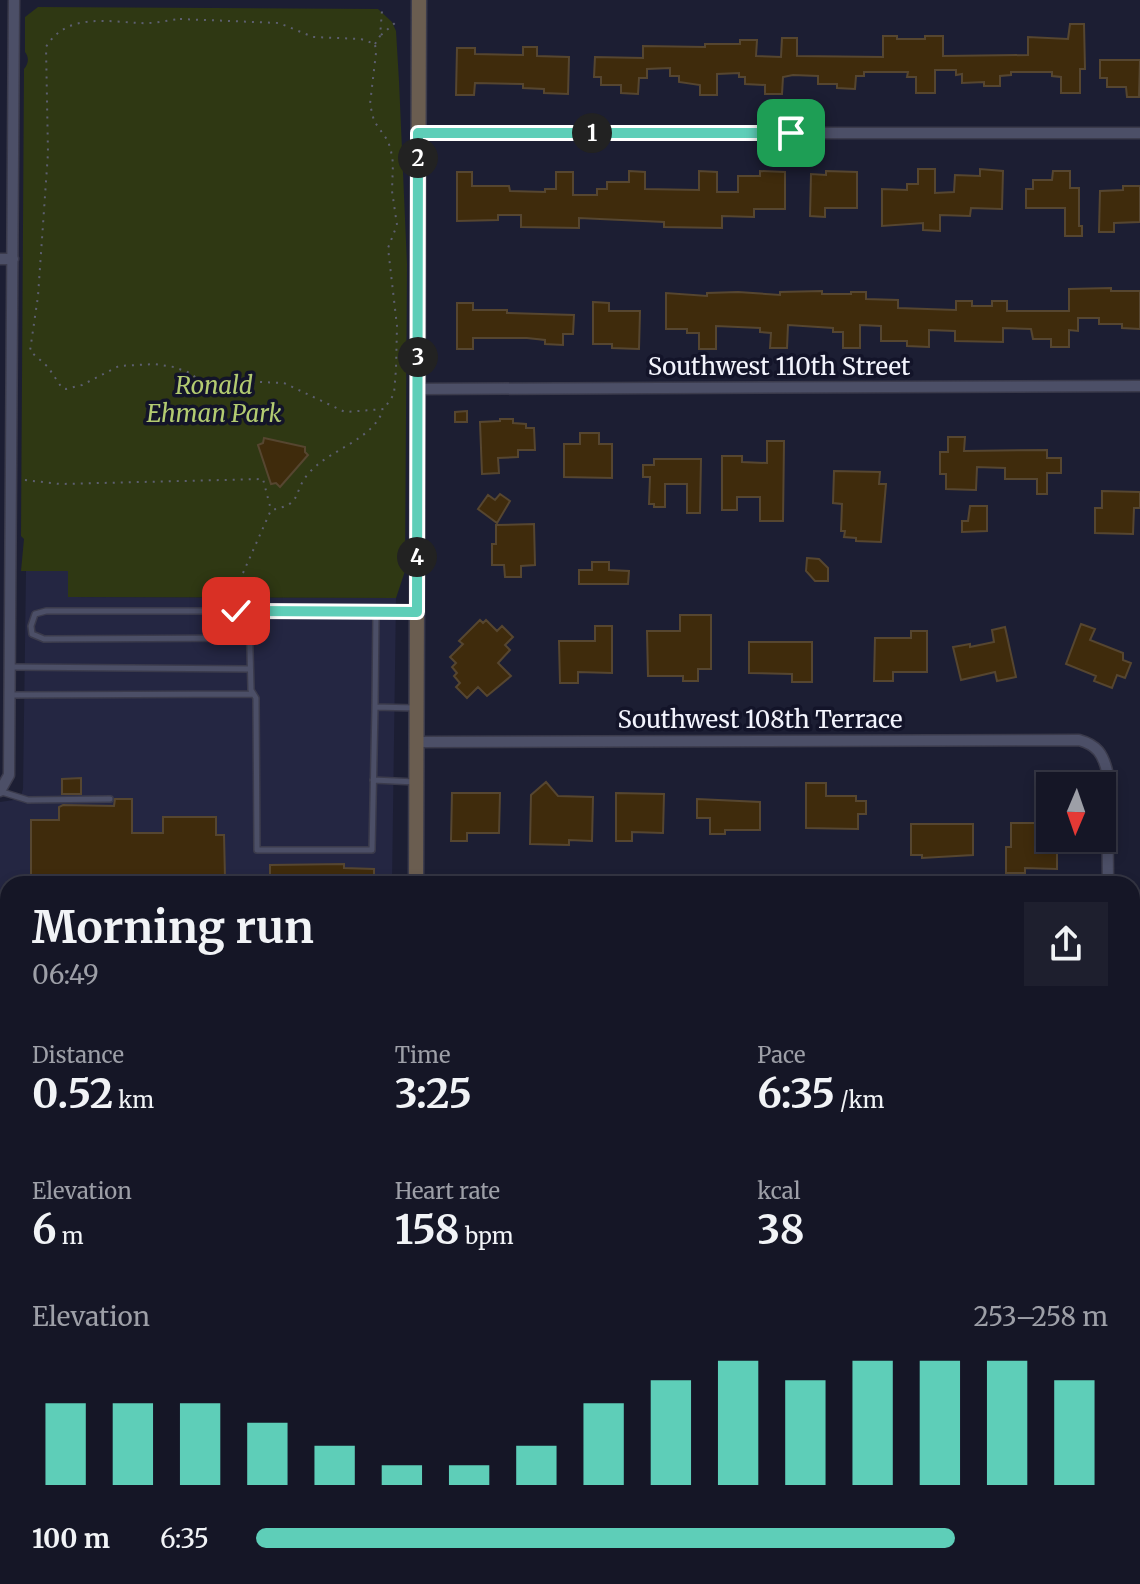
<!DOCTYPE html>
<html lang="en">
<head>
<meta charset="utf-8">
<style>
	:root { --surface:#151626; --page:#1e1f2e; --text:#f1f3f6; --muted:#9d9fa7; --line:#343543; --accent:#5eceb8 }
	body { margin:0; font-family:Merriweather,serif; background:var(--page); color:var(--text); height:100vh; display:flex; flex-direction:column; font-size:30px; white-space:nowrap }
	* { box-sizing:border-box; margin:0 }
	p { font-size:26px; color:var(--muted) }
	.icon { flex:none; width:44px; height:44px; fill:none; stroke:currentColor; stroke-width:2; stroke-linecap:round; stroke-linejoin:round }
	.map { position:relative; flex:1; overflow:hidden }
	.side { position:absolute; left:0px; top:876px; width:1140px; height:708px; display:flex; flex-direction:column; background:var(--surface); border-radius:24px 24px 0 0; box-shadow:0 4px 12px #0003,0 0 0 2px var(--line) }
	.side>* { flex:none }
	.needle { width:52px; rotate:182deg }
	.controls { position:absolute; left:1036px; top:772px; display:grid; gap:16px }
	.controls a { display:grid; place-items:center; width:80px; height:80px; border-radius:0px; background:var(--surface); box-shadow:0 4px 12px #0003,0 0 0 2px var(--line); font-size:40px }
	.pin { position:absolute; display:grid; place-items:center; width:68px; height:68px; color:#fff; margin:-34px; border-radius:16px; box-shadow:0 4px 12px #0006 }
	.km { position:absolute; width:40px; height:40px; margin:-20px; border-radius:50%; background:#222; color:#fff; font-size:22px; line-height:40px; text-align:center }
	.round { display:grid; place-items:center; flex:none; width:84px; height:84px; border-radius:0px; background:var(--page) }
	.summary { display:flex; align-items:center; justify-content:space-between; height:136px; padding:0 32px }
	h1 { font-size:44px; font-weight:700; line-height:60px }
	.metrics { display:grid; grid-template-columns:repeat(3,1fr); gap:12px; height:136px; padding:8px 32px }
	.metrics div { display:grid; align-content:center }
	.metrics b { font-size:40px; font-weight:700 }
	.metrics small { font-size:22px; font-weight:400 }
	.metrics p { font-size:22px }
	.chart { height:224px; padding:16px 32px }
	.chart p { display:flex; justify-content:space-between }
	.chart svg { width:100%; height:144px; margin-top:8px; stroke:var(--accent); stroke-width:6 }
	ul { padding:0 32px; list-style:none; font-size:26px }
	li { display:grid; grid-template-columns:128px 96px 1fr; align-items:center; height:60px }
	li i { height:20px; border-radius:10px; background:var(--accent) }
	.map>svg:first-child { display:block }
	.built { fill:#242642 }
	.green { fill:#2f3813 }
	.building { fill:#3f2b0c; stroke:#564630; stroke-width:2 }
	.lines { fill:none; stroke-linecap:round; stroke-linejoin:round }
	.lane-casing { stroke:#3b3b4c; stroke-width:8 }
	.street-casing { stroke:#3b3b4c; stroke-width:13 }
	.secondary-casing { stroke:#3b3b4c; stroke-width:17 }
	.path { stroke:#5d5f70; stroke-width:2; stroke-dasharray:2 6; stroke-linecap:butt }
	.lane { stroke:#4c4f67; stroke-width:5 }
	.street { stroke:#4c4f67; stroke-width:10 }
	.secondary { stroke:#6a5d50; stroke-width:14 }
	.route-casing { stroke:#fff; stroke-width:16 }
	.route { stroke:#5eceb8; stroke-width:10 }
	.labels { text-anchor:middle; stroke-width:7; stroke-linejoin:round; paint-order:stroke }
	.street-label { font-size:24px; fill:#f3f4fd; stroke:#131429 }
	.park-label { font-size:24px; font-style:italic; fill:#b3cb71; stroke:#131429 }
</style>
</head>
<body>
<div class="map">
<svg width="1140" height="1584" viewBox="0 0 1140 1584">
	<rect width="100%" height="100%" fill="#1c1e33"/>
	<path class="built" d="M26 571H68V597L396 598 392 884H8V1174L0 1175V802L20 799 23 789Z"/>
	<path class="green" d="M38 7 378 9 392 22 396 31 399 81 407 264 405 571 396 598 68 597V571H21L24 539 21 536 24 69C29 63 29 57 25 52V17Z"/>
	<path class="building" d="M1070 24H1084L1085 69H1080V93H1061V77L1052 76V72H1011V75L1000 76V86H984V82L962 83V74L956 75V70H935V93H916V77H907L908 72H864V76H856L855 89 837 88V84H818V76L793 75 783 77 782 94H765V85L745 84V77H739V73L717 74V95H700V85L679 82V76H670V68L647 69V78H639L638 94 621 93V85H601V77H594L595 57 643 58V46L705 47V44H740V40H757L756 56 781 57 782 38H797V56L883 57V36H897V39H925V36H943V56L1028 55V37L1068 39Z
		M523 47H537V56L569 57 568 94 544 93V89L523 88V84L475 83 474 95H456L457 48H475V54L523 55Z
		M1100 60H1140L1139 97H1127L1126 87H1107V78H1100Z
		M918 169H935V193L954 192 955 175 980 176V169L1003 171 1002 209 971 208 970 216 940 215V231L923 230V223L882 226V189L907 190V184H918Z
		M629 171 645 172V189L699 190V171L717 172V192H738V176H760V171L785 172V209H754V217L722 216V228L664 227V222L579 218V228L521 227V215H498V220L457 221V172H472V186H509L510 191 545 192V189H556V172H573V195H597V189H607V182H629Z
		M826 171 857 172V208H825V217L810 216 811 174 826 175Z
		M1053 171H1070V188H1079V226H1082V236H1065V208H1026V189H1033V180H1052Z
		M1123 186H1140V222L1114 223V232H1099L1100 191 1123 190Z
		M1111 288V291H1140V329L1122 328V324H1099V318H1078V331L1069 330V347H1051V339H1033L1031 329 1003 328V342L955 341V331L929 330V347L907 346V341H881V326L860 325V348H843V332H833V328L788 325 787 348H770L771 333 760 332V328L716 326V349H699V333H687V329H666V293L707 296V293L738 292 780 295V292L822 291V294H851V292H866V299L898 300V308L956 310V301H972V306H992V301H1007V311H1069V289Z
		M593 302 609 303V311H640L639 349 612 348V344H593Z
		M457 303H473V310H507V313L574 315 573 334H563V345L545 344V340L527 338H473V349H457Z
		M467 411V422H455V412Z
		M500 419H513V423L526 424V428H534L535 450H518V457L498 458 499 473 482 474 480 422 500 421Z
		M580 433H599V444H612V478L564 477V444H580Z
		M948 437H965L964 451 1047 450V458H1061V473H1047V494H1037V479H1005V468L977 467 976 490 946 489V474H940V452H948Z
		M264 438 305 447V452L308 455 280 487 276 483 271 484 258 445 263 443Z
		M767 441H784L783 521H760V497H737V510H722V456H742V462L767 463Z
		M654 459H701L700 513H687V484H665V507H654V504H649L650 477H643V465H654Z
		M834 471 880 472 879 484H886L881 542 856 541V538L844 537 845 531H841L842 504 833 503Z
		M1102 491 1140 492V508H1134L1133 534 1095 533V508H1102Z
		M500 494 510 501 497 523 478 509 488 495 495 500Z
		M970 506H987V531L962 532V521H968Z
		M534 524 535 565 521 566V577H505L504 565H492V544H496V525Z
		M807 558 819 559 828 568V581H815L806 571Z
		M592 562H609V570L629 571 628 584H579V570H592Z
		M680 615H711V669H698V681H683V676H648L647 631H680Z
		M480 620 483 623 486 620 497 631 502 626 513 637 505 645 510 650 498 663 511 676 487 696 478 687 467 698 456 687 460 683 454 676 457 673 452 667 456 663 450 657 463 644 459 641Z
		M1081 624 1095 629 1090 640 1123 653V660L1131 663 1125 678 1117 675 1112 688 1094 681 1096 676 1066 664Z
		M595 626H612V673L578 672V683H560L559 641H595Z
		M1005 627 1016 677 997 681 995 672 961 680 953 647 970 644V647L994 642 992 630Z
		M911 631H927V672H893V681H874L875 638H911Z
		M749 642H812V682H792V674L749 673Z
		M81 778V794H62V779Z
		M546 782 558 796 593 797 592 841 569 840V845L530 844 531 795Z
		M806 783H826V796H856V801H866V814H858V829L806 828Z
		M452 793H500L499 833H467V841H451Z
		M616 793 664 794 663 833 632 832V841H616Z
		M115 799H132V833H163V817H216V835H224L225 878 31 877V820H59V807L63 805 114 806Z
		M697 799 760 802V830H725V834H710V818H697Z
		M1011 823H1050V838H1057V869L1025 868V873H1006V847H1011Z
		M911 824H973V855L922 858V855H911Z
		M344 864V868L374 869V884H270V865Z"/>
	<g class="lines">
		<g class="lane-casing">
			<path id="lane" d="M249 611H46L35 614 31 626 32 634 44 639 250 638
				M416 612 376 611 375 707 416 708
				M11 667 250 669
				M11 695 253 694
				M375 707 372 850H257L256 698 251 690 249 611H376
				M373 780 416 782
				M2 792 28 800 110 799
				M0 1157 8 1164"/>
		</g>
		<g class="street-casing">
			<path id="street" d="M418 133H1140
				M0 259H13
				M418 389 1140 386
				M416 742 1079 740C1097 745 1103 754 1107 771L1108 884
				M0 791 9 775 14 0
				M0 1197 8 1196
				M1017 1576V1584
				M719 1584V1576"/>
		</g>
		<g class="secondary-casing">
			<path id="secondary" d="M416 884 419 0
				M409 1576V1584"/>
		</g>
		<path class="path" d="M180 19 279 23 313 37 361 39 375 44 376 53 370 104 374 121 388 141 391 151 393 163 392 191 397 225 388 248 397 326 396 369 394 394 384 409 345 412 284 383 259 382 223 390 210 389 190 373 174 367 155 364 119 366 82 385 66 389 62 388 48 367 30 351 38 296 48 153 46 47C67 12 108 22 141 23 154 24 167 20 180 19Z
			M381 35 395 23
			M375 44 380 36 382 11
			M25 480 60 484 263 479 271 510
			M243 573 271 510C304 504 292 493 308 474 329 449 372 441 383 410"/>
		<use href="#lane" class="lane"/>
		<use href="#street" class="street"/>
		<use href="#secondary" class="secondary"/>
	</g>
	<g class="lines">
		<g class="route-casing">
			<path id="route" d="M236 611 417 612 418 133H791"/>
		</g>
		<use href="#route" class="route"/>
	</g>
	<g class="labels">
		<g class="street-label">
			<text x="779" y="375">Southwest 110th Street</text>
			<text x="760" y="728">Southwest 108th Terrace</text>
		</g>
		<g class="park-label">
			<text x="214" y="394">Ronald<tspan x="214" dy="28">Ehman Park</tspan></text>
		</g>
	</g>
</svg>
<div class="controls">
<a><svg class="needle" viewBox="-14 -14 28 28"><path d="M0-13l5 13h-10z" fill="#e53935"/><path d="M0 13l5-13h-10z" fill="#9d9fa7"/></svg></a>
</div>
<div class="pin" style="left:791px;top:133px;background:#1e9e55"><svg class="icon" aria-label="arrive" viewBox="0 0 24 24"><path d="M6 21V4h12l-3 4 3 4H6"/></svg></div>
<div class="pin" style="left:236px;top:611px;background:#d93025"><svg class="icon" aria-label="check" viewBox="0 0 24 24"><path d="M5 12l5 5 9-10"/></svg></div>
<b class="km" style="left:592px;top:133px">1</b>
<b class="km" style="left:418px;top:158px">2</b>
<b class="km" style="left:418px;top:357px">3</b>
<b class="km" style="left:417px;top:557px">4</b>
<section class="side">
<div class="summary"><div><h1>Morning run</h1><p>06:49</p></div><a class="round"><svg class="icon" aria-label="share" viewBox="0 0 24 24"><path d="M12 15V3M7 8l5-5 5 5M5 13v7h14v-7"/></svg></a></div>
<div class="metrics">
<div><p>Distance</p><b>0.52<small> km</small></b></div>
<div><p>Time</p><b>3:25</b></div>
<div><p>Pace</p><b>6:35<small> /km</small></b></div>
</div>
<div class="metrics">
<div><p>Elevation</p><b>6<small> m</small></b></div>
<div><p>Heart rate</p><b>158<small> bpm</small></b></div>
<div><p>kcal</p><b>38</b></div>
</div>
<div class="chart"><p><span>Elevation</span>253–258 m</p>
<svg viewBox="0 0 160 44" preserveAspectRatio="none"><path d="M5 44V19M15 44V19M25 44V19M35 44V25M45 44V32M55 44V38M65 44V38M75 44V32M85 44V19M95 44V12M105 44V6M115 44V12M125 44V6M135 44V6M145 44V6M155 44V12"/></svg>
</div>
<ul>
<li><b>100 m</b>6:35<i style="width:82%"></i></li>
</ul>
</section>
</div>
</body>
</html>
